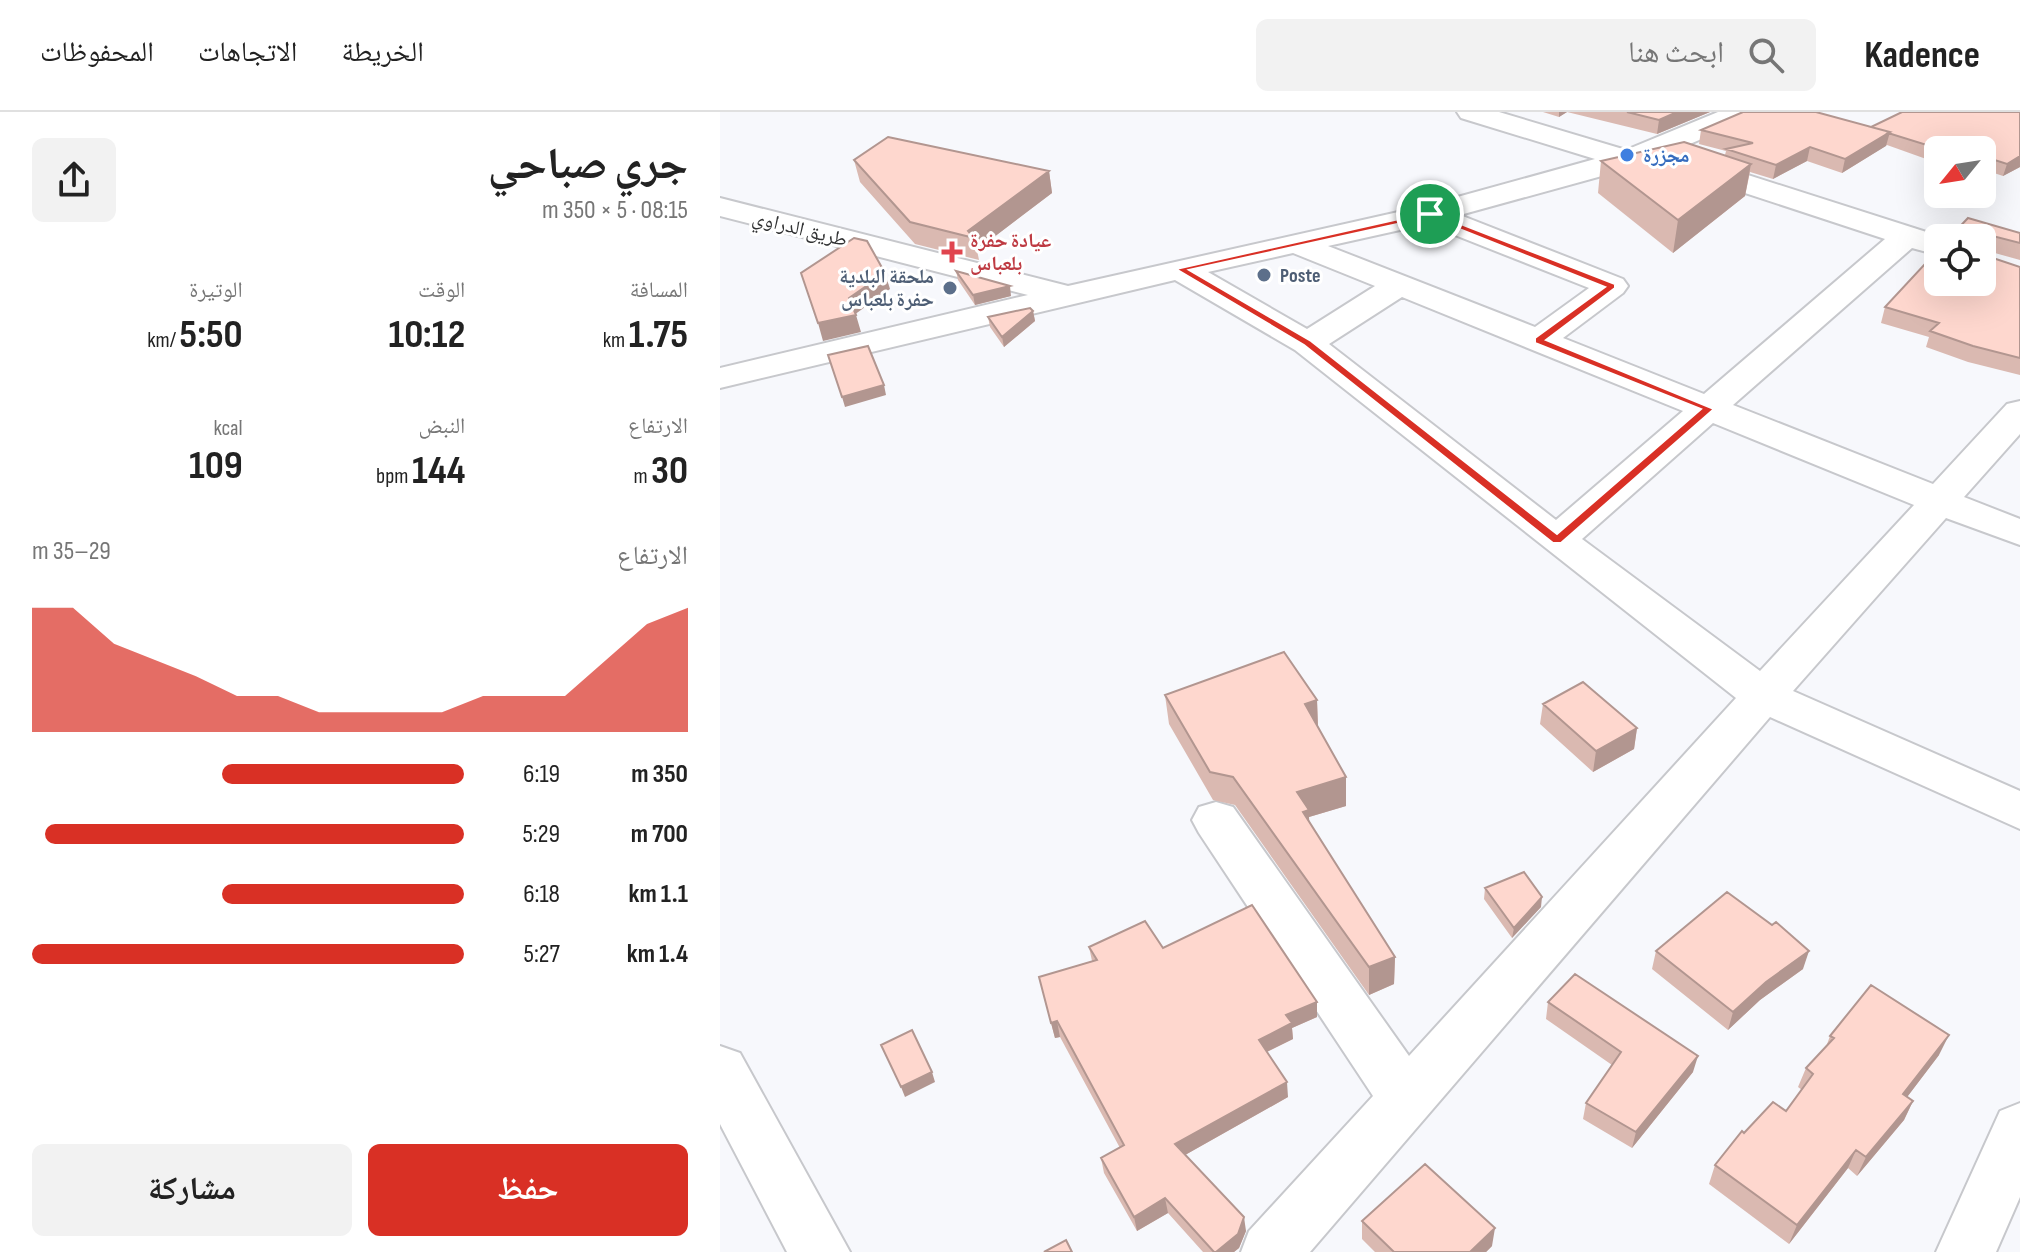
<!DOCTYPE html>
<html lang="ar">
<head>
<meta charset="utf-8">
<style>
	:root { --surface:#fff; --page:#f2f2f2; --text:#222; --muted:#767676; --line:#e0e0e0; --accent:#d93025 }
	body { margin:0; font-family:"Sofia Sans Condensed","Noto Naskh Arabic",sans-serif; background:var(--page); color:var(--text); direction:rtl; height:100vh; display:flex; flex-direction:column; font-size:30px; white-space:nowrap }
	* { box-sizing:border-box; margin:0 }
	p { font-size:26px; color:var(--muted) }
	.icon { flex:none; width:44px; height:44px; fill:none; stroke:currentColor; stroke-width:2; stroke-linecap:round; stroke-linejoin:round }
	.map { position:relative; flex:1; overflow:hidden; direction:ltr }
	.panel { display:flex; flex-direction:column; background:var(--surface); width:720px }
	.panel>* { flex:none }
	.needle { width:52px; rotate:240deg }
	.buttons { position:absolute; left:1204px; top:24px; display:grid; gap:16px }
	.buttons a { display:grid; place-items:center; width:72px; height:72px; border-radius:12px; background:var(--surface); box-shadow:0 8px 32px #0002; font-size:40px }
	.pin { position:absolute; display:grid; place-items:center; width:68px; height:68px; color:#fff; margin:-34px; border:4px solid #fff; border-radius:50%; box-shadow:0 2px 8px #0007 }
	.round { display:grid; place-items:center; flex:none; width:84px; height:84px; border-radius:12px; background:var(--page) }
	.headline { display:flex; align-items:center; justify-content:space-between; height:136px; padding:0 32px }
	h1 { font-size:44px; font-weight:700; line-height:60px }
	.figures { display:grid; grid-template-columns:repeat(3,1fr); gap:12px; height:136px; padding:8px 32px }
	.figures div { display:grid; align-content:center }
	.figures b { font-size:40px; font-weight:700 }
	.figures small { font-size:22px; font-weight:400 }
	.figures p { font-size:22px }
	.chart { height:224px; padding:16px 32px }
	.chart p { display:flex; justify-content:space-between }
	.chart svg { width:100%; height:144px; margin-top:8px; fill:var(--accent); opacity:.7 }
	.button { display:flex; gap:16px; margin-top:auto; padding:16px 32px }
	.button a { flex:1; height:92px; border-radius:12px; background:var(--accent); color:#fff; font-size:32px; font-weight:700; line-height:92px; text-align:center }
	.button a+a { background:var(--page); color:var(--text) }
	ul { padding:0 32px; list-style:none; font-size:26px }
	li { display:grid; grid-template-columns:128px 96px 1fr; align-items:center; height:60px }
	li i { height:20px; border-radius:10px; background:var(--accent) }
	header { display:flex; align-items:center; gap:48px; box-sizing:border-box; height:112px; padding:0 40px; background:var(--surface); border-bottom:2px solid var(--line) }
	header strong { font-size:38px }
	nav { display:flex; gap:44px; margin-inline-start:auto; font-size:28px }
	.search { width:560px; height:72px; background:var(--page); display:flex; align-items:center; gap:20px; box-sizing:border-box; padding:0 28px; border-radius:12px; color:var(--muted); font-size:30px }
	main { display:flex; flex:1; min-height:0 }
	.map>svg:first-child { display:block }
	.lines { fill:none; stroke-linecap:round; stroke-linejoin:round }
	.minor-casing { stroke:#c7c8cc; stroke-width:4 }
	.minor { fill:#fff; fill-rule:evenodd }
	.wall { fill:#dab9b1 }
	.shaded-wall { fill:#b29690 }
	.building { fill:#fed7ce; stroke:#b29690; stroke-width:2 }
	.route { fill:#d93025; stroke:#fff; stroke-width:2; fill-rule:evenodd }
	.shop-dot { fill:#3f7fe0; stroke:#fff; stroke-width:3 }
	.health-dot { fill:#e0444e; stroke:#fff; stroke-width:3 }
	.service-dot { fill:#5c6f8a; stroke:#fff; stroke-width:3 }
	.labels { text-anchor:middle; stroke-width:6; stroke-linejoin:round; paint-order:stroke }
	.far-shop-label { font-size:20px; font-weight:bold; fill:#366cbe; stroke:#fff; text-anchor:start }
	.far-street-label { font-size:20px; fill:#313233; stroke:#fff }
	.far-health-label { font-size:20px; font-weight:bold; fill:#be3a42; stroke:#fff; text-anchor:start }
	.far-service-label { font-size:20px; font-weight:bold; fill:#4e5e75; stroke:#fff; text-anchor:start }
</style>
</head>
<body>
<header>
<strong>Kadence</strong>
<div class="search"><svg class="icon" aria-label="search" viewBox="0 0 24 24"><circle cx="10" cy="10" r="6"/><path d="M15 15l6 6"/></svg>ابحث هنا</div>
<nav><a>الخريطة</a><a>الاتجاهات</a><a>المحفوظات</a></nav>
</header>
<main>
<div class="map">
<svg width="1300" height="1140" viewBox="0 0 1300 1140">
	<rect width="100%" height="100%" fill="#f7f8fc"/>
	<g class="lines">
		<g class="minor-casing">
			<path id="minor" d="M737 0H779L906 38 998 0H1035L1031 6 918 54 740 103 903 167 908 174 903 181 843 226 984 282 1165 127 961 60 957 54 961 48 971 45 981 48 1225 126H1218V143L1192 136 1013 293 1213 372 1287 292 1300 289V322L1244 385 1300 407V433L1226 406 1073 579 1300 679V717L1050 605 590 1140H521L529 1119 653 984 479 721 472 708 479 695 496 690 513 695 689 944 1016 586 575 238 455 168 0 276V256L308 183 0 104V86L348 174 705 94 875 47 741 6ZM707 112 869 176 815 215 608 134ZM573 141 655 174 587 217 488 160ZM682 185 963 299 836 408 609 232ZM993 311 1194 393 1040 559 862 427Z
				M0 934 20 941 130 1140H67L0 1012Z
				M1300 991V1085L1276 1140H1216L1280 999Z"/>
		</g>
		<use href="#minor" class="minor"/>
	</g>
	<path class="wall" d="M823 0H990L937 22 847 0 839 5Z
		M1182 0 1300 55 1283 64 1262 57V38H1218V43H1216L1209 48 1167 33 1122 61 1087 49 1053 67 1030 60 1025 84 953 141 878 81 881 49 1005 43 1006 39 979 32 981 18 1151 15Z
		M134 48 329 59 332 81 257 138 259 148 195 132 140 70Z
		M1248 106 1300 121V148L1264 138V143L1300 155V263L1248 250 1206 235 1209 225 1161 211 1165 195Z
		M236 159 291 184 255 193 238 168Z
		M313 199 315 209 284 235 270 215 268 205Z
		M445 583 597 588 598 615 626 665V694L589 705V710L675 845 674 872 649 883 515 693 493 688 449 612Z
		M823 592 917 616 914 637 873 660 820 612Z
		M765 776 821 795 792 826 764 787Z
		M1052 813 1083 857 1040 888 1008 918 932 857 936 839Z
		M369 835 443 836 597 905 572 916 573 927 547 940 568 985 465 1043 526 1119 519 1136 514 1140H483L448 1101 417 1119 384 1061 381 1046 400 1036 340 925 335 926 319 865 372 849Z
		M828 890 973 960 912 1036 863 1007 866 991 892 953 826 907Z
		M1110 924 1219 943 1187 985 1193 989 1184 1008 1137 1064 1128 1056 1069 1132 989 1072 995 1053 1024 1021 1066 999 1082 978 1078 975 1086 956 1106 935Z
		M642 1109 772 1134 766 1140H655L642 1127Z"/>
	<path class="shaded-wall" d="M839 0H847L839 5Z
		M957 0H990L937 22 939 8Z
		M1170 20 1166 34 1122 61 1125 47Z
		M1220 30 1216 43 1209 48 1213 35Z
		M1090 35 1087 49 1053 67 1056 53Z
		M1300 44V55L1283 64 1287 52Z
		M1031 52 1025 84 953 141 958 108Z
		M329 59 332 81 257 138 254 126 248 119Z
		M165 161 170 177 134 203 129 186Z
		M290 174 291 184 255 193 253 183Z
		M313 199 315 209 284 235 282 225Z
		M136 203 141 220 103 229 98 211Z
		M164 273 166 283 125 295 122 285Z
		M597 588 598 616 585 592Z
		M917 616 914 637 873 660 876 639Z
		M626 665V694L589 705 590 726 577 680Z
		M822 785 821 795 792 826 794 816Z
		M1089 839 1083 857 1040 888 1008 918 1013 900 1046 870Z
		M675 845 674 872 649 883V855Z
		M597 890V905L572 916 573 927 540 943 539 928 566 903Z
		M337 909 340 925 335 926 331 911Z
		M1229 923 1219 943 1175 1001 1183 982Z
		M978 944 973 960 912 1036 916 1020Z
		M212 960 215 970 185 985 181 975Z
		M567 970 568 985 458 1047 455 1032Z
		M1193 989 1184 1008 1137 1064 1146 1045Z
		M1136 1038 1128 1056 1069 1132 1077 1113Z
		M445 1086 448 1101 417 1119 414 1105Z
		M524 1105 526 1119 519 1136 514 1140H496Z
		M775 1116 772 1134 766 1140H750Z"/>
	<path class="building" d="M907 0H957L939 8Z
		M1023 0H1096L1170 20 1125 47 1090 35 1056 53 1006 37 1033 31 981 18Z
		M1182 0H1300V44L1287 52 1262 44V38H1244L1220 30 1213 35 1168 21 1170 20 1151 15Z
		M168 25 329 59 248 119 254 126 190 110 134 48Z
		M964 30 1031 52 958 108 881 49Z
		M1248 106 1300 121V131L1265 122 1264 143 1300 155V246L1253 234 1210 219 1219 211 1165 195 1218 138V170H1262V126H1229Z
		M134 126 147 129 165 161 129 186 136 203 98 211 81 161Z
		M236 159 290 174 253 183Z
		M310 196 313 199 282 225 268 205Z
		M148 234 164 273 122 285 108 243Z
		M564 540 597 588 585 592 626 665 577 680 589 698 583 700 675 845 649 855 513 665 490 660 445 583Z
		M863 570 917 616 876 639 823 592Z
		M804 760 822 785 794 816 765 776Z
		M1007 780 1052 813 1056 810 1089 839 1046 870 1013 900 936 839Z
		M532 793 597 890 566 903 572 911 539 928 567 970 455 1032 524 1105 518 1122 496 1140H494L445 1086 414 1105 381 1046 404 1033 337 909 331 911 319 865 377 848 369 835 425 809 443 836Z
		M855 862 978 944 916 1020 866 991 901 940 828 890Z
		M1151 873 1229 923 1183 982 1193 989 1146 1045 1136 1038 1077 1113 995 1053 1022 1019 1024 1021 1053 990 1066 999 1093 962 1086 956 1114 926 1110 924Z
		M192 918 212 960 181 975 161 933Z
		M705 1052 775 1116 750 1140H674L642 1109Z
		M346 1128 352 1140H324Z"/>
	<path class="route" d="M710 100 895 172V176L826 228 994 297 841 431H833L584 233 456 157ZM709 105 885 175 815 226V231L981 297 837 422 591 229 469 158Z"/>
	<circle class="shop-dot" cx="907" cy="43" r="8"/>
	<path class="health-dot" d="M228 128h8v8h8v8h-8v8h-8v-8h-8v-8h8z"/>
	<g class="service-dot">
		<circle cx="544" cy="163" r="8"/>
		<circle cx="230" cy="176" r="8"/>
	</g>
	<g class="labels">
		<g class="far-shop-label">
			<text x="923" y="50">مجزرة</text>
		</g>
		<g class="far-street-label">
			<text transform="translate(80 116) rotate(14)" y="7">طريق الدراوي</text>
		</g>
		<g class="far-health-label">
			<text x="250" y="135">عيادة حفرة<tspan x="250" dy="23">بلعباس</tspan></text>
		</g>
		<g class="far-service-label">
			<text x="560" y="170">Poste</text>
			<text x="214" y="171" text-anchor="end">ملحقة البلدية<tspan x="214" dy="23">حفرة بلعباس</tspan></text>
		</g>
	</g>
</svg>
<div class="buttons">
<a><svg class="needle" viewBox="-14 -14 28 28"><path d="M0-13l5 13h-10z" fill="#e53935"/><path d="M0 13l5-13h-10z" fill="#767676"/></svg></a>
<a><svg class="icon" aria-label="locate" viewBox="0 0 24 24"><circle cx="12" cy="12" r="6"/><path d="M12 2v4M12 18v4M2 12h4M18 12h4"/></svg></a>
</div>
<div class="pin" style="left:710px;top:102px;background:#1e9e55"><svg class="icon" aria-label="arrive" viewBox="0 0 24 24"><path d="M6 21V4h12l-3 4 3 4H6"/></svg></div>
</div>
<section class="panel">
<div class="headline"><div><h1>جري صباحي</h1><p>08:15 · 5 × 350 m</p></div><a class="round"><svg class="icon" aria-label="share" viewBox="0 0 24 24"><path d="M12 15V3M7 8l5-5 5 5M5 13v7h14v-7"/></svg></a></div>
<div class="figures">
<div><p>المسافة</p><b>1.75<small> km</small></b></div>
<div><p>الوقت</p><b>10:12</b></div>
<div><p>الوتيرة</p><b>5:50<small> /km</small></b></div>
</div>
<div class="figures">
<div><p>الارتفاع</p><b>30<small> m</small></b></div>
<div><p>النبض</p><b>144<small> bpm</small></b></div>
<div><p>kcal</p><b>109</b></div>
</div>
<div class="chart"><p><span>الارتفاع</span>29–35 m</p>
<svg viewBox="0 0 160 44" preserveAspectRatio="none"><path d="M0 44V6L10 6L20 17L30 22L40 27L50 33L60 33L70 38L80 38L90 38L100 38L110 33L120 33L130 33L140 22L150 11L160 6V44z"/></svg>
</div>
<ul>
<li><b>350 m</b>6:19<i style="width:56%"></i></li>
<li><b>700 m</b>5:29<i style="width:97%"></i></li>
<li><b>1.1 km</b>6:18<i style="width:56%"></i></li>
<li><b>1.4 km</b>5:27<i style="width:100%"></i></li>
</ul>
<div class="button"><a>حفظ</a><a>مشاركة</a></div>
</section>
</main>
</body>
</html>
